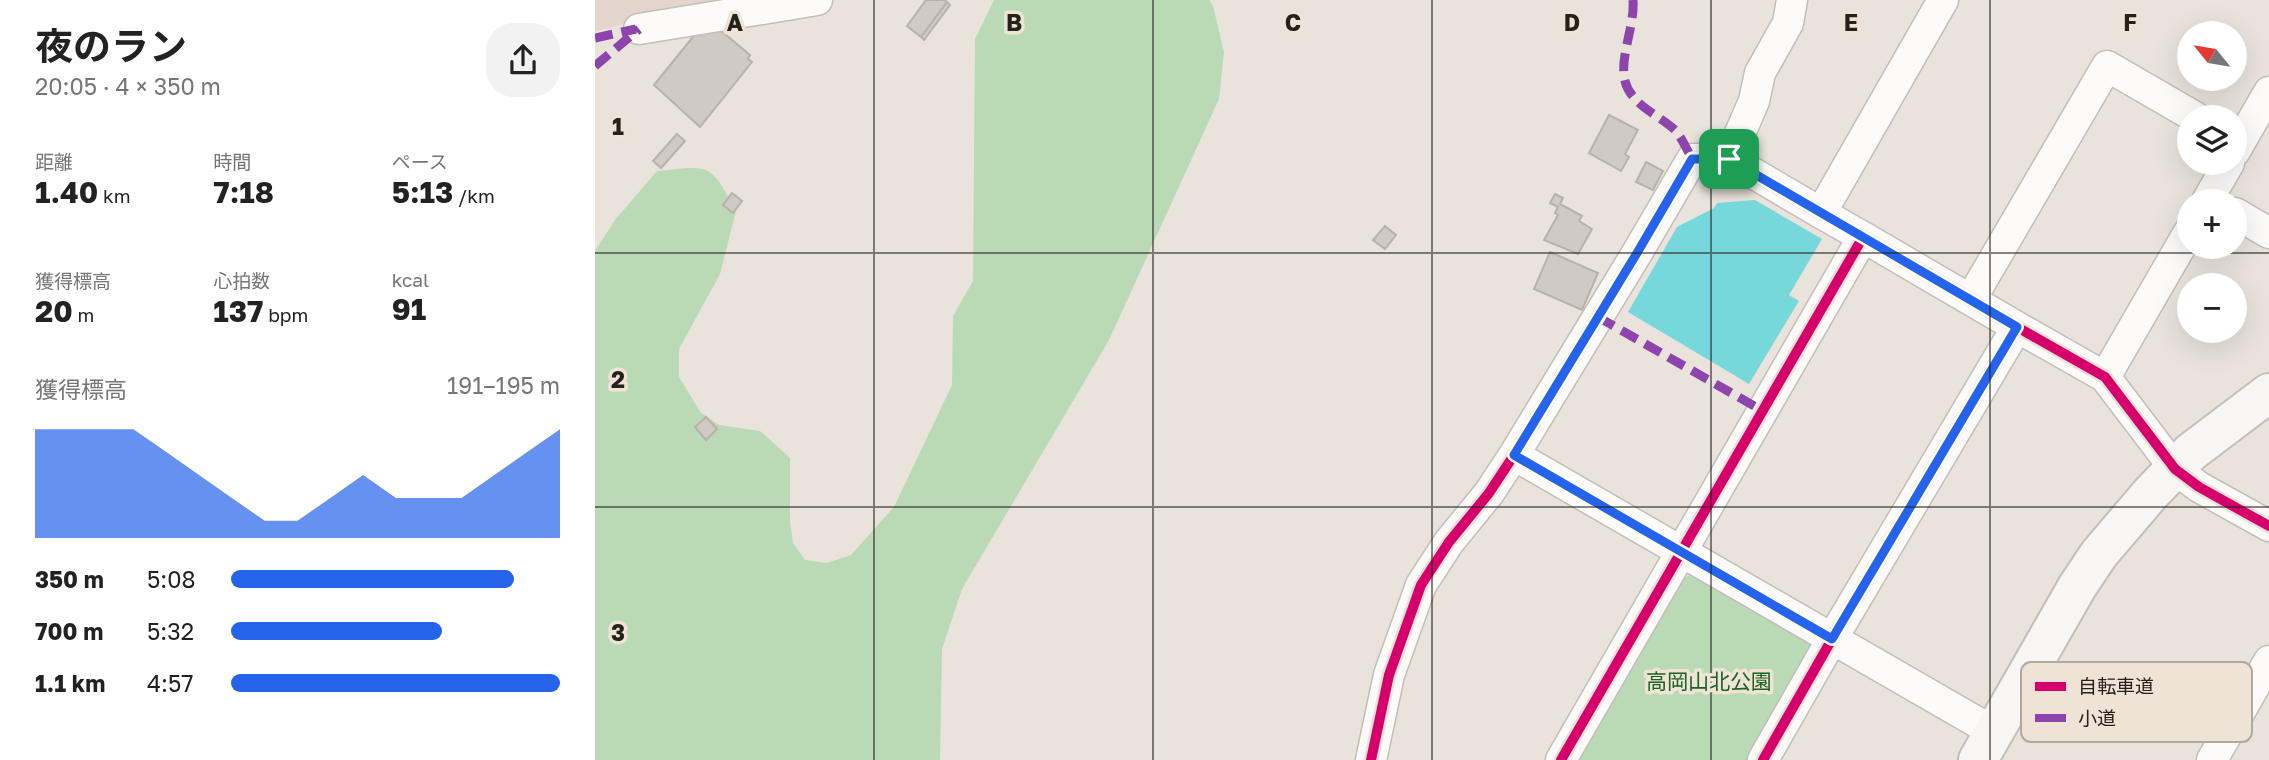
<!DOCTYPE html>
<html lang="ja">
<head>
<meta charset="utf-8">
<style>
	:root { --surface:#fff; --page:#f2f2f2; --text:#222; --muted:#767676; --accent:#2563eb }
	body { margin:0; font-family:"Golos Text","Noto Sans JP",sans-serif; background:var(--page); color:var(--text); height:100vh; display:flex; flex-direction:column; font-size:26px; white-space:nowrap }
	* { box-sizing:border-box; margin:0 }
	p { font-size:23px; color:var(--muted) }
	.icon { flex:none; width:38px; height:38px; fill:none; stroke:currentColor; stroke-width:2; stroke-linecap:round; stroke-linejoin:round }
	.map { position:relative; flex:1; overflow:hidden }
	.side { display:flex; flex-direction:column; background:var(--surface); width:595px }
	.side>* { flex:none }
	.needle { width:46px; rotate:300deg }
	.controls { position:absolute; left:1582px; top:21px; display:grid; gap:14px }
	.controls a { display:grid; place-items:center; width:70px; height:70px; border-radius:50%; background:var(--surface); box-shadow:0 7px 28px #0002; font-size:35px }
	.pin { position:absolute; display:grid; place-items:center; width:60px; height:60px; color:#fff; margin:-30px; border-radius:14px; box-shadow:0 4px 10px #0006 }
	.round { display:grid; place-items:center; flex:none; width:74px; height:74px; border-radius:28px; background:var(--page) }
	.overview { display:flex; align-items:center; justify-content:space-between; height:119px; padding:0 35px }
	h1 { font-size:38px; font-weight:700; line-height:52px }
	.stats { display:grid; grid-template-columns:repeat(3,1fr); gap:10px; height:119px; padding:7px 35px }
	.stats div { display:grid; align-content:center }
	.stats b { font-size:30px; font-weight:700 }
	.stats small { font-size:19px; font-weight:400 }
	.stats p { font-size:19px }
	.chart { height:196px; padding:14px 35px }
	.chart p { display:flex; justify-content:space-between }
	.chart svg { width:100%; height:126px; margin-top:7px; fill:var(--accent); opacity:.7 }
	ul { padding:0 35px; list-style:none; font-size:23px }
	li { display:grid; grid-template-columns:112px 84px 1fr; align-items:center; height:52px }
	li i { height:18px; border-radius:9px; background:var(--accent) }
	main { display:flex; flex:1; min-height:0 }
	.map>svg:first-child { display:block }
	.education { fill:#e3d5cb }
	.green { fill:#bad9b5 }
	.water { fill:#76d8db }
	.building { fill:#cfcac4; stroke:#b7b2ac; stroke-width:2 }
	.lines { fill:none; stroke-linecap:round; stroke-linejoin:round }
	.street-casing { stroke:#c3beb9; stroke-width:33 }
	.secondary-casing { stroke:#c3beb9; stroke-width:42 }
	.street { stroke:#fcfbfa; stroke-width:30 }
	.secondary { stroke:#f8f6f5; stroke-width:38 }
	.quiet { stroke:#8e44ad; stroke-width:9; stroke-dasharray:18 9; stroke-linecap:butt }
	.cycleway-casing { stroke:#efe3d6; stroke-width:15 }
	.cycleway { stroke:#d6006c; stroke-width:10 }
	.route-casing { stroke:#fff; stroke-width:14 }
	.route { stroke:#2563eb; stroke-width:9 }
	.grid { fill:none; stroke:#25211c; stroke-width:2; stroke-opacity:0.55 }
	.labels { text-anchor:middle; stroke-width:7; stroke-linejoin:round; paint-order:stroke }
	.park-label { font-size:21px; fill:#196224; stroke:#efe3d6 }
	.key { fill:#efe3d6; stroke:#b2a99e; stroke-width:2 }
	.key-label { font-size:19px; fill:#25211c }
	.grid-label { font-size:23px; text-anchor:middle; font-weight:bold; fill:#25211c; stroke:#efe3d6; stroke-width:7; stroke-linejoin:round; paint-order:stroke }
</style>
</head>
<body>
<main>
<section class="side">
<div class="overview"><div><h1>夜のラン</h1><p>20:05 · 4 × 350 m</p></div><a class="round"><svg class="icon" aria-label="share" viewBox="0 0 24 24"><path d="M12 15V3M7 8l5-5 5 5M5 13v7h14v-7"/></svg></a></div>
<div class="stats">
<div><p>距離</p><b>1.40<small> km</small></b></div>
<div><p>時間</p><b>7:18</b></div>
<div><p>ペース</p><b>5:13<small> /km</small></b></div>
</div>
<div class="stats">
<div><p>獲得標高</p><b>20<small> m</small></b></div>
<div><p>心拍数</p><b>137<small> bpm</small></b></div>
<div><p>kcal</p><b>91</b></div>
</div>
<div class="chart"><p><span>獲得標高</span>191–195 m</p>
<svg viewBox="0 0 160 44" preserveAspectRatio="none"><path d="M0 44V6L10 6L20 6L30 6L40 14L50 22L60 30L70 38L80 38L90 30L100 22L110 30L120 30L130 30L140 22L150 14L160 6V44z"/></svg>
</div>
<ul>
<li><b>350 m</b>5:08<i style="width:86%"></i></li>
<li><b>700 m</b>5:32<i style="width:64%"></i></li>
<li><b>1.1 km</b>4:57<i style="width:100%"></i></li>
</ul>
</section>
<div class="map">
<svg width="1674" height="760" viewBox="0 0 1674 760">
	<rect width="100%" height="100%" fill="#e9e3dc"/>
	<path class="education" d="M0 0H128L0 31Z"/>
	<path class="green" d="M399 0H614L618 6 629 52 624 99 514 340 367 589 347 649 345 760H0V251L20 220 62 171C117 165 115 163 141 211L125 274 84 349V377L106 413 124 425 165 431 195 458V522L198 543 210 560 232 563 256 555 299 507 357 385 358 316 378 281 380 39Z
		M1100 572 1215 640 1218 650 1154 760H982L1088 579Z"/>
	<path class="water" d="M1160 200 1227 239 1194 295 1204 301 1154 384 1033 312 1082 227 1119 208 1122 203Z"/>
	<path class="building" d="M331 0H349L352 2 326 37 312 26Z
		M352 2 355 5 329 40 326 37Z
		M118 24 155 55 153 59 157 62 105 127 59 85 106 27Z
		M1014 115 1043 130 1030 154 1034 157 1026 171 994 153Z
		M82 134 90 141 66 168 58 161Z
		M1051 162 1068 171 1058 190 1041 182Z
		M137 193 147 201 138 213 128 205Z
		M960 194 968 198 965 204 987 216 984 221 997 229 983 254 949 240 963 215 960 213 963 207 955 203Z
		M790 226 801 235 790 249 778 240Z
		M955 252 1003 273 987 310 939 289Z
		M111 417 122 429 111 440 100 427Z"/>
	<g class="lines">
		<g class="street-casing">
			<path id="street" d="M44 29 222 0
				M1640 151 1674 92
				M1134 159 1159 101 1165 73 1193 23 1197 0
				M1612 201 1634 163
				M1640 213 1674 233
				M1268 237 1226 213 1348 0
				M1376 299 1512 66 1600 117
				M1510 377 1594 232
				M919 455 1399 732
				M776 760 794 675 826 585 854 542 894 493 919 455 1042 253 1097 159H1134L1226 213
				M966 760 1268 237 1422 327
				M1168 760 1237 639 1422 327 1510 377 1580 469 1604 487 1674 526
				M1617 760 1674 661"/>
		</g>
		<g class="secondary-casing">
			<path id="secondary" d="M1383 760 1482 587 1504 554 1556 493 1596 452 1674 393"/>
		</g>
		<use href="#street" class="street"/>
		<use href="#secondary" class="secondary"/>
		<path class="quiet" d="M1038 0C1040 26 1024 58 1030 81 1036 105 1064 115 1080 130 1087 138 1092 150 1097 159
			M0 38 41 29
			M0 66 44 29
			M1003 317 1168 411"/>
		<g class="cycleway-casing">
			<path id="cycleway" d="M776 760 794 675 826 585 854 542 894 493 919 455 1042 253 1097 159H1134L1226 213
				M966 760 1268 237 1422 327
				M1168 760 1237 639 1422 327 1510 377 1580 469 1604 487 1674 526"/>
		</g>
		<use href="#cycleway" class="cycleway"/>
	</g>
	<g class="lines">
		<g class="route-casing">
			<path id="route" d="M1097 159H1134L1422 327 1237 639 919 455 1042 253Z"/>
		</g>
		<use href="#route" class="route"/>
	</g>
	<path class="grid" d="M279 0V760M558 0V760M837 0V760M1116 0V760M1395 0V760M0 253H1674M0 507H1674"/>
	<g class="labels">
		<g class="park-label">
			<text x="1114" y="689">高岡山北公園</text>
		</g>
	</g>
	<rect x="1426" y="662" width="231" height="80" rx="10" class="key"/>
	<rect x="1440" y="682" width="31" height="9" fill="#d6006c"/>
	<rect x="1440" y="714" width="31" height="8" fill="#8e44ad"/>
	<g class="key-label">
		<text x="1483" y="693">自転車道</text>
		<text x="1483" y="725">小道</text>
	</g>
	<g class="grid-label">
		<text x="140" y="31">A</text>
		<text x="419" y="31">B</text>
		<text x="698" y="31">C</text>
		<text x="977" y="31">D</text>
		<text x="1256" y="31">E</text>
		<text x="1535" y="31">F</text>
		<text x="23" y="135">1</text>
		<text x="23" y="388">2</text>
		<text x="23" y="641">3</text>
	</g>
</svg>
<div class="controls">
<a><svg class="needle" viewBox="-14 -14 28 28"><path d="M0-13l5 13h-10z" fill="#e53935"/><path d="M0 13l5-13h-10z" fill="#767676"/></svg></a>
<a><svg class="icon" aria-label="layers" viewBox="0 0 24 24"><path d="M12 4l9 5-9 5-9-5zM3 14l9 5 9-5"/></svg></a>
<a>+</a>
<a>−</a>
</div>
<div class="pin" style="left:1134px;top:159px;background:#1e9e55"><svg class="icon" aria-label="arrive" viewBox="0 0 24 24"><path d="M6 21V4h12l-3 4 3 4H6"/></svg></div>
</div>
</main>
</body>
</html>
